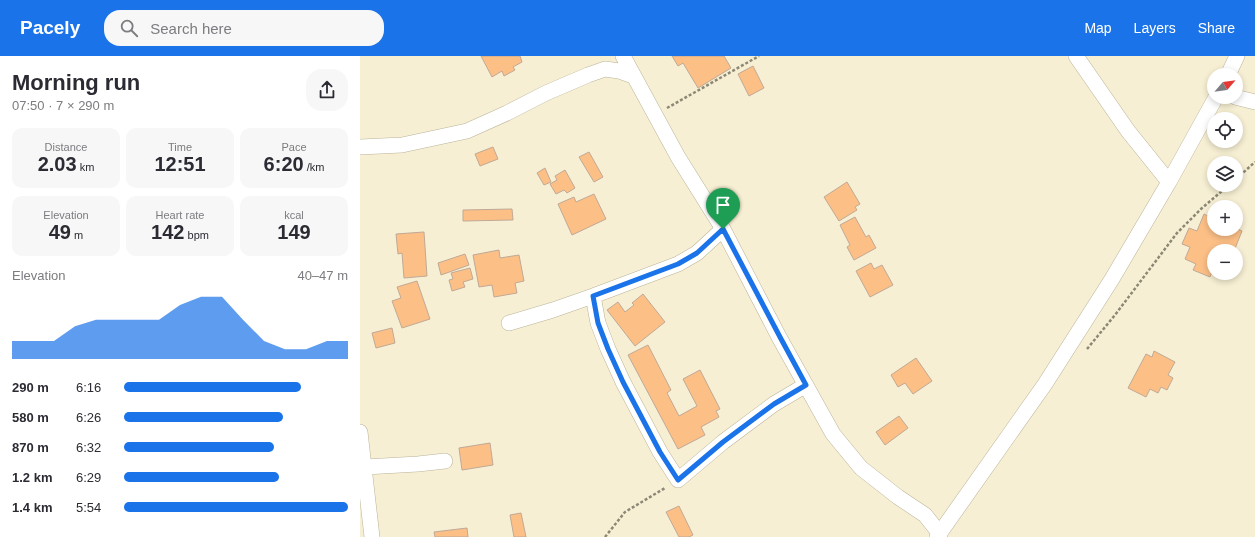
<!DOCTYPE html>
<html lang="en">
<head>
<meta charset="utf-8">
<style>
	:root { --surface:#fff; --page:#f7f7f7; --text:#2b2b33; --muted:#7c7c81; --accent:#1a73e8 }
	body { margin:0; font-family:Arial,sans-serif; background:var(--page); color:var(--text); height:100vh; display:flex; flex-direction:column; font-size:15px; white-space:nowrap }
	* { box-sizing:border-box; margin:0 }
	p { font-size:13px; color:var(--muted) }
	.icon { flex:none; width:22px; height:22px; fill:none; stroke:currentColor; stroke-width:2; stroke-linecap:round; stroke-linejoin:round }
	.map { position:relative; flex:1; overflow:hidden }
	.details { display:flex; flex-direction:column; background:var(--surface); width:360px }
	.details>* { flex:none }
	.needle { width:26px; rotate:62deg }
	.buttons { position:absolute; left:847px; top:12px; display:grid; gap:8px }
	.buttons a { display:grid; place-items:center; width:36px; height:36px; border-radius:50%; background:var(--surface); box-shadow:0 2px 6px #0003; font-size:20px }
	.pin { position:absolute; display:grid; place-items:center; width:34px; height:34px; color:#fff; margin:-41px -17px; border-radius:50% 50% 50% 0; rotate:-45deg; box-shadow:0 0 4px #0007 }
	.pin .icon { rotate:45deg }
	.round { display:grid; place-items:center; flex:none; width:42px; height:42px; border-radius:16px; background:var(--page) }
	.head { display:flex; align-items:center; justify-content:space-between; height:68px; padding:0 12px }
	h1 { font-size:22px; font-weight:700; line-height:30px }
	.metrics { display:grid; grid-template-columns:repeat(3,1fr); gap:6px; height:68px; padding:4px 12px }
	.metrics div { display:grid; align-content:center; border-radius:10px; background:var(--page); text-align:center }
	.metrics b { font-size:20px; font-weight:700 }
	.metrics small { font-size:11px; font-weight:400 }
	.metrics p { font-size:11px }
	.chart { height:112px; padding:8px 12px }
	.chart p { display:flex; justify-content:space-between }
	.chart svg { width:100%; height:72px; margin-top:4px; fill:var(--accent); opacity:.7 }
	ul { padding:0 12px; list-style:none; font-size:13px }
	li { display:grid; grid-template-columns:64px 48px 1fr; align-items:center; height:30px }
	li i { height:10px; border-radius:5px; background:var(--accent) }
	header { display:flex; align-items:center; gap:24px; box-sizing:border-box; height:56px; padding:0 20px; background:var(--accent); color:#fff }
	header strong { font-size:19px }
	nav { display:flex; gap:22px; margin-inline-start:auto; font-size:14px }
	.search { width:280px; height:36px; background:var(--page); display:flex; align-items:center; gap:10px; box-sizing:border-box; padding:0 14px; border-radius:16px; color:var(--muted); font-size:15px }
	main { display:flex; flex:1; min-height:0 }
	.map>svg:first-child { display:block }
	.building { fill:#fcbf86; stroke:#c0a996 }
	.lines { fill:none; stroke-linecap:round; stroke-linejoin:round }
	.street-casing { stroke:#bbb499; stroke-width:16 }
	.path { stroke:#8c8875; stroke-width:2.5; stroke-dasharray:3 2; stroke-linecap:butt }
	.street { stroke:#fff; stroke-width:15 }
	.route-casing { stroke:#fff; stroke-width:8 }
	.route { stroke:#1a73e8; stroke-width:5 }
</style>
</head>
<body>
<header>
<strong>Pacely</strong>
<div class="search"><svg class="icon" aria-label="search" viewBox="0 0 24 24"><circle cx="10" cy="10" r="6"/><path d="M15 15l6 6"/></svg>Search here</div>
<nav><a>Map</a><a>Layers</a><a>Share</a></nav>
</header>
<main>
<section class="details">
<div class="head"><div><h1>Morning run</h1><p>07:50 · 7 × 290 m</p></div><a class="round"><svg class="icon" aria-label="share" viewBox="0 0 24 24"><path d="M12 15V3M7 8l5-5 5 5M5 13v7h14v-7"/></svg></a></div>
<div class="metrics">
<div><p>Distance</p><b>2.03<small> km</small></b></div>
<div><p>Time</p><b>12:51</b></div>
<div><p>Pace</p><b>6:20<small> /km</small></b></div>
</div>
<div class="metrics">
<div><p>Elevation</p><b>49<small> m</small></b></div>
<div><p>Heart rate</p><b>142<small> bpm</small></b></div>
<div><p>kcal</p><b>149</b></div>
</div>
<div class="chart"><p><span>Elevation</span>40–47 m</p>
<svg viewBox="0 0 160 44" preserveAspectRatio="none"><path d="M0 44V33L10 33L20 33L30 24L40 20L50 20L60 20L70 20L80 11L90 6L100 6L110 20L120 33L130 38L140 38L150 33L160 33V44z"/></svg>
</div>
<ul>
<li><b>290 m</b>6:16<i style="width:79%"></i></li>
<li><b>580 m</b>6:26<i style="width:71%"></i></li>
<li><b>870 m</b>6:32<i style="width:67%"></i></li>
<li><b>1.2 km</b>6:29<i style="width:69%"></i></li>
<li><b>1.4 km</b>5:54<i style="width:100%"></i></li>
</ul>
</section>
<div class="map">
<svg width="895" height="481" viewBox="0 0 895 481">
	<rect width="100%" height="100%" fill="#f6efd3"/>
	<path class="building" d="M121 0H160L162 6 153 11 155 14 144 20 142 15 132 21Z
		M312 0H364L371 12 338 32 323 7 318 10Z
		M393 10 404 32 389 40 378 18Z
		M133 91 138 103 120 110 115 98Z
		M229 96 243 121 234 126 219 101Z
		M185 112 191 126 184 129 177 117Z
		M205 114 215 132 207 137 204 134 196 138 190 128 197 124 195 120Z
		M487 126 500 148 495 151 497 154 479 165 464 141Z
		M234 138 246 163 212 179 198 148 214 141 216 146Z
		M152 153 153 164 103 165V154Z
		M844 158 854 163V173L876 172 882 175 874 195H854V217H864L863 221 852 216 850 221 833 214 836 208 825 203 830 191 822 188 829 172 837 175Z
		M495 161 506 181 509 179 516 192 494 204 487 191 490 189 480 169Z
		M64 176 67 220 44 222 42 197 38 198 36 178Z
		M139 194 140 202 159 199 164 225 155 227 157 237 134 241 132 229 119 231 113 199Z
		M105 198 109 209 81 219 78 207Z
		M511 207 514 213 522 209 533 229 510 241 496 215Z
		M110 212 113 223 103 226 105 231 92 235 89 224 93 223 91 217Z
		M57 225 70 263 42 272 32 245 41 242 37 231Z
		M283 238 305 266 275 290 247 254 258 246 265 256 274 249 272 247Z
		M32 272 35 287 16 292 12 277Z
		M288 289 311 334 307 337 319 360 337 350 323 323 340 314 360 353 356 355 359 361 341 371 345 379 318 393 268 299Z
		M794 295 815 306 808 319 813 322 807 334 801 331 798 337 790 333 786 341 768 332 786 298 792 301Z
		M556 302 572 325 553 338 545 327 538 331 531 319Z
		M539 360 548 372 525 389 516 376Z
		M130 387 133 409 102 414 99 392Z
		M319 450 333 479 329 481H319L306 456Z
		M161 457 166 481H154L150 459Z
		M107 472 108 481H75L74 476Z"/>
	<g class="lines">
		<g class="street-casing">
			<path id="street" d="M263 0 318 101 363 173 419 281 473 378 501 412 538 441 565 459 580 478
				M716 0 768 75 809 126
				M868 19 877 0
				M875 41 895 46
				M0 91 42 89 107 75 147 57 186 37 228 19 245 13 259 15 273 20
				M233 240 238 267 248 293 263 326 300 396 318 424 363 386 414 348 446 329
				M149 267 193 254 233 240 318 208 337 197 363 173
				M0 376 12 481
				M5 411 58 408 85 405
				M577 481 685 328 752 223 809 126 856 41"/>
		</g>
		<path class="path" d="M307 52 399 0
			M876 123 895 106
			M727 293 755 259 817 177 842 152 869 129
			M245 481 265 456 305 432"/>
		<use href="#street" class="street"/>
	</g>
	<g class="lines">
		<g class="route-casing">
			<path id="route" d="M363 173 420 281 446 329 414 348 363 386 318 424 300 396 263 326 248 293 238 267 233 240 318 208 337 197Z"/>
		</g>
		<use href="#route" class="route"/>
	</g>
</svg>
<div class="buttons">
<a><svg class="needle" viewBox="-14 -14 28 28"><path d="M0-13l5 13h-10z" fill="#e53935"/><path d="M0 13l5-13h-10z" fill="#7c7c81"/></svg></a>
<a><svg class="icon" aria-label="locate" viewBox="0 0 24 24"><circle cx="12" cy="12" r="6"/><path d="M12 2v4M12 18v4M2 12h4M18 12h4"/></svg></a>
<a><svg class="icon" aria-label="layers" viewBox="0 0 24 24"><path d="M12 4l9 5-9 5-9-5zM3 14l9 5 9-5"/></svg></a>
<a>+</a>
<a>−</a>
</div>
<div class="pin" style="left:363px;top:173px;background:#1e9e55"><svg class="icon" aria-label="arrive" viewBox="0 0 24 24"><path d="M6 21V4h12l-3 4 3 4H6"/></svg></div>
</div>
</main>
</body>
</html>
